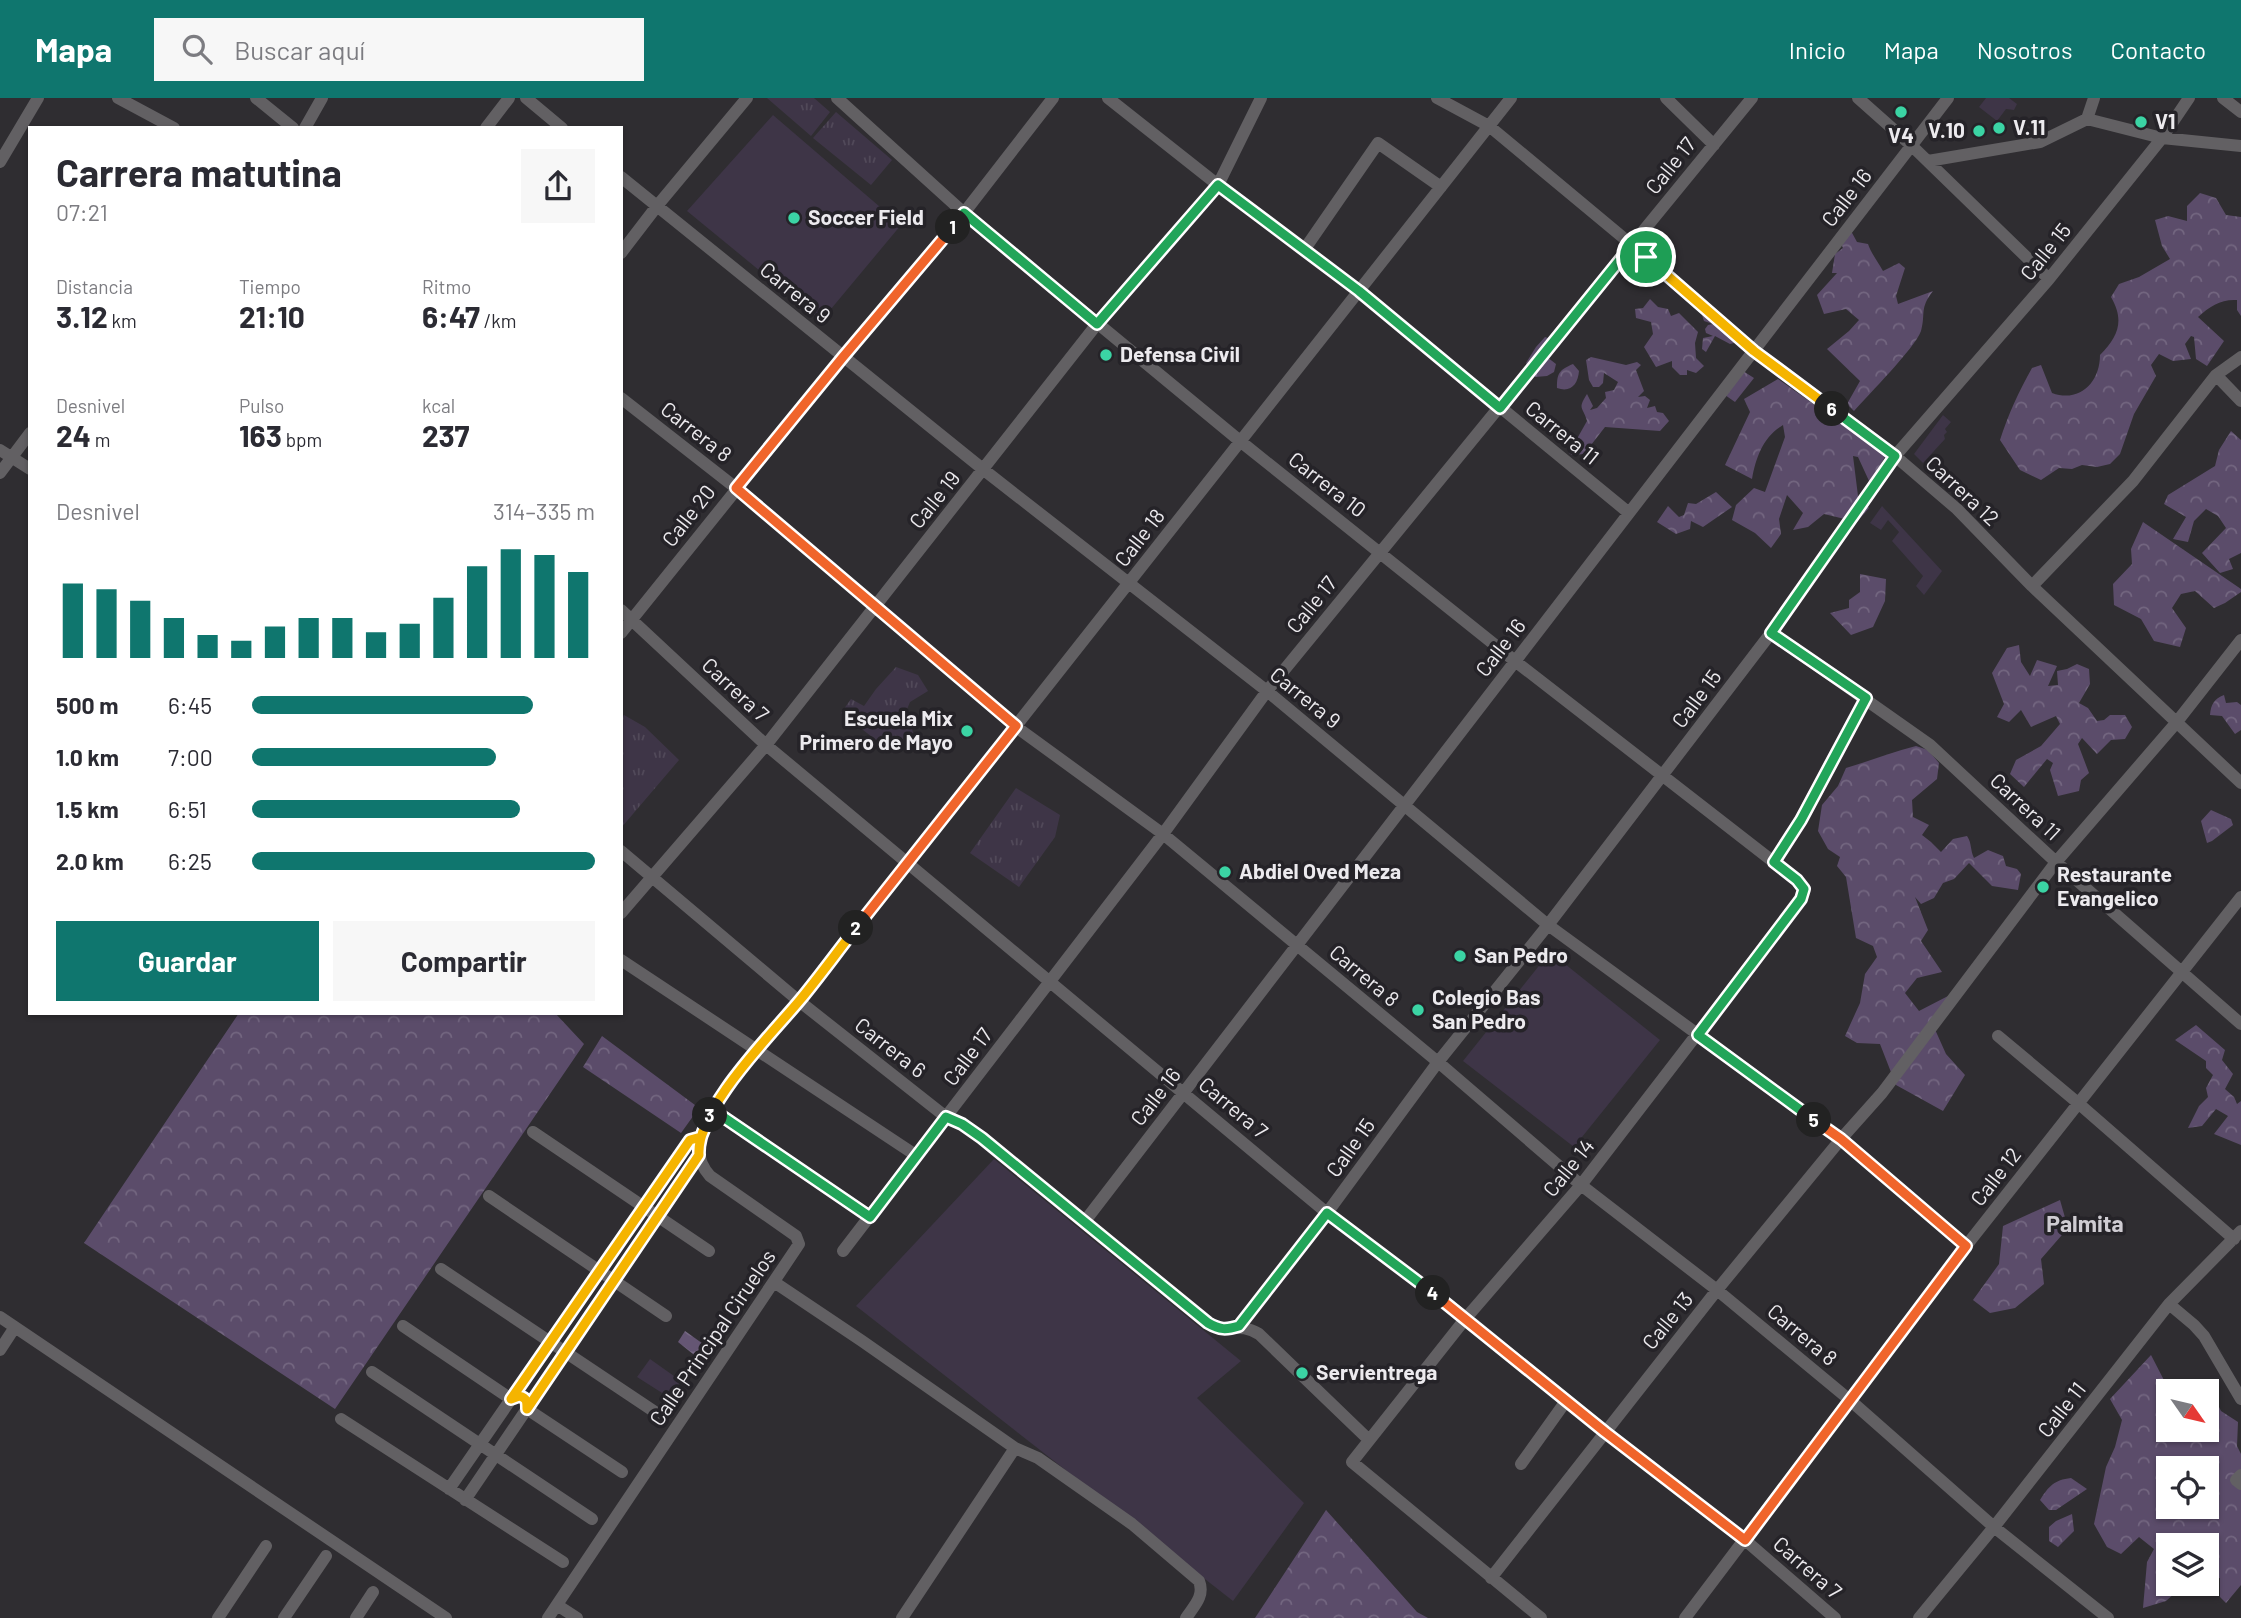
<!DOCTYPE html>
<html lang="es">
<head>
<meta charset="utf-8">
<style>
	:root { --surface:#fff; --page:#f7f7f7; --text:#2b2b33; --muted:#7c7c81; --accent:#0f766e }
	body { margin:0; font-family:Barlow,sans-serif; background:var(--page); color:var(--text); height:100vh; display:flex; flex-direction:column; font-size:26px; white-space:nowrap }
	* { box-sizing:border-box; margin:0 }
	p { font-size:23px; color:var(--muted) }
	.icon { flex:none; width:38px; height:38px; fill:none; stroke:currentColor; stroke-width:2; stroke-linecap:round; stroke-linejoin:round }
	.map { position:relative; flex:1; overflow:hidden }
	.side { position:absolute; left:28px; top:28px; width:595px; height:889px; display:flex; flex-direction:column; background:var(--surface); border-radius:0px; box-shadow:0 2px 5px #0004 }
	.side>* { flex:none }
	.needle { width:46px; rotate:124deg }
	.fabs { position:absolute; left:2156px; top:1281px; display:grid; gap:14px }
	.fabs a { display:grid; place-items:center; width:63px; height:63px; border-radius:0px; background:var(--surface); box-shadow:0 2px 5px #0004; font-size:35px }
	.pin { position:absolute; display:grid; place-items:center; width:60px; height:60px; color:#fff; margin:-30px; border:4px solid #fff; border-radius:50%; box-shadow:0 2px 7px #0007 }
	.km { position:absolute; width:35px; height:35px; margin:-18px; border-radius:50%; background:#222; color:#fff; font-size:19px; line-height:35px; text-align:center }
	.round { display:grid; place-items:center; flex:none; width:74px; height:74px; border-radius:0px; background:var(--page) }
	.summary { display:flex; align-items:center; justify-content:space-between; height:119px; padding:0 28px }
	h1 { font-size:38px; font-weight:700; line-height:52px }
	.metrics { display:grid; grid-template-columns:repeat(3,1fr); gap:10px; height:119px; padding:7px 28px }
	.metrics div { display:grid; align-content:center }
	.metrics b { font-size:30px; font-weight:700 }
	.metrics small { font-size:19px; font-weight:400 }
	.metrics p { font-size:19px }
	.chart { height:196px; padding:14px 28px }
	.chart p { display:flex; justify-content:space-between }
	.chart svg { width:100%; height:126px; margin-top:7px; stroke:var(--accent); stroke-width:6 }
	.primary-button { display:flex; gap:14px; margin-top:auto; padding:14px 28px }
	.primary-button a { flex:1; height:80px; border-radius:0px; background:var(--accent); color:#fff; font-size:28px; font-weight:700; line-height:80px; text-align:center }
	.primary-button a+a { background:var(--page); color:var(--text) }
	ul { padding:0 28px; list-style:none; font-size:23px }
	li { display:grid; grid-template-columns:112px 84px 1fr; align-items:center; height:52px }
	li i { height:18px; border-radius:9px; background:var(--accent) }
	header { display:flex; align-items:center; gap:42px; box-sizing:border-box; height:98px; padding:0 35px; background:var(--accent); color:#fff }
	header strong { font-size:33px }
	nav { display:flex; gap:38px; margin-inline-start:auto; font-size:24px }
	.search { width:490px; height:63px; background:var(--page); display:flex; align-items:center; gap:18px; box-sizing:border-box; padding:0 24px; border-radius:0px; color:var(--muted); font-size:26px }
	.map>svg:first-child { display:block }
	.green { fill:#3e3547 }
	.forest { fill:url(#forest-crowns); fill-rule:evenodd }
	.park { fill:url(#park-tufts) }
	.water { fill:url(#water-waves) }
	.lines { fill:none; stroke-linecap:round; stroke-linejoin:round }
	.minor { stroke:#626063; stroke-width:12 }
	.split-1-casing { stroke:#fff; stroke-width:14 }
	.split-2-casing { stroke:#fff; stroke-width:14 }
	.split-3-casing { stroke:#fff; stroke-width:14 }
	.split-4-casing { stroke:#fff; stroke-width:14 }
	.split-5-casing { stroke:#fff; stroke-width:14 }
	.split-6-casing { stroke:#fff; stroke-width:14 }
	.split-7-casing { stroke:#fff; stroke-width:14 }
	.split-1 { stroke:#22a559; stroke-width:9 }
	.split-2 { stroke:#f0652b; stroke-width:9 }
	.split-3 { stroke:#f5b400; stroke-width:9 }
	.split-4 { stroke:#22a559; stroke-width:9 }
	.split-5 { stroke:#f0652b; stroke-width:9 }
	.split-6 { stroke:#22a559; stroke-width:9 }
	.split-7 { stroke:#f5b400; stroke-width:9 }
	.poi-dot { fill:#3bd4a4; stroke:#252328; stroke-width:2.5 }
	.labels { text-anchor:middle; stroke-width:7; stroke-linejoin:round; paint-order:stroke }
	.poi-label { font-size:21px; font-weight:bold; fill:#eceaee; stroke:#252328; text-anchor:start }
	.street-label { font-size:21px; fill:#eceaee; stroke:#252328 }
	.neighbourhood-label { font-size:23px; font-weight:bold; fill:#cfccd2; stroke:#252328 }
</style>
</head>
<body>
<header>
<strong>Mapa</strong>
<div class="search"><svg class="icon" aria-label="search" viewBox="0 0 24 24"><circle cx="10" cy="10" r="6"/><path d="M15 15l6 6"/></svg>Buscar aquí</div>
<nav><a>Inicio</a><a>Mapa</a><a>Nosotros</a><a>Contacto</a></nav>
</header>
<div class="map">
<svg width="2241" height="1520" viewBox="0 0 2241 1520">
	<defs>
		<pattern id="forest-crowns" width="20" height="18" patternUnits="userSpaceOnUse" patternTransform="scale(1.75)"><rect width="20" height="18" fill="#5b4c6a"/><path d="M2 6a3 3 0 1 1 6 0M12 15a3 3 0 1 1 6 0" fill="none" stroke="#736680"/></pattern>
		<pattern id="park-tufts" width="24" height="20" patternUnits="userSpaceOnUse" patternTransform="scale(1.75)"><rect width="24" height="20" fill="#3e3547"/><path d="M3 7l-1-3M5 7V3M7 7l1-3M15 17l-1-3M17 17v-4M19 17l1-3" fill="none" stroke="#514959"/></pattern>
		<pattern id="water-waves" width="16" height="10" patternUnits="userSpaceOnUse" patternTransform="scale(1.75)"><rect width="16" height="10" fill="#655674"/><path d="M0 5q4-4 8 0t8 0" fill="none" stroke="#7b6e88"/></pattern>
	</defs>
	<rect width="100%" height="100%" fill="#2f2d31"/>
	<path class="green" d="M1986 0H2009L2017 6 2014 12 2006 11 1997 23 1979 9Z
		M773 17 901 127 821 223 687 113Z
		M1943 317 1951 324 1945 331 1947 334 1944 337 1945 341 1923 365 1914 356Z
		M1882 408 1942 473 1924 497 1916 488 1923 478 1892 443 1899 434 1888 422 1881 432 1870 425Z
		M1550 854 1660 942 1574 1049 1463 963Z
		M994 1061 1241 1263 1197 1300 1304 1405 1233 1503 856 1208Z
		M650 1261 681 1283 670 1300 637 1279Z"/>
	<path class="forest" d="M2200 95 2216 100 2226 117 2241 119V218L2237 212V202C2221 201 2210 208 2198 219L2224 243 2207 268 2196 261 2194 239 2191 238 2185 246 2191 261 2173 263 2159 256 2151 267 2156 278 2134 316 2120 356 2110 366 2097 369 2082 367 2072 371 2059 370 2041 382 2020 372 2000 342C2008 317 2019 293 2032 270L2041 267 2052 295C2079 305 2100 285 2100 257 2118 239 2125 223 2111 199L2119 186 2139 179 2170 161 2162 148 2155 122 2168 118 2187 123V108Z
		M1851 133 1857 144 1868 146C1871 155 1878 164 1883 173L1899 165 1905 170 1896 198 1898 206 1933 193C1919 211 1926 215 1921 233 1915 250 1868 297 1854 313L1847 306 1860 283 1827 251 1849 233 1859 222 1846 211 1824 216 1817 197 1837 175H1832L1835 156 1843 150 1839 141Z
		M1650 201 1658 209 1668 211 1671 218 1679 215 1698 234 1695 245 1696 260 1704 268 1696 275 1687 272V277H1680L1672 269V263L1656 269 1644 249 1653 236 1651 224 1636 220 1635 211 1643 210Z
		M1701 214 1738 244 1730 246 1715 238 1706 254 1702 251 1703 240 1713 238 1706 235 1705 231 1708 227 1713 226 1704 223Z
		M1545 239 1551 241 1543 256 1556 266 1554 274 1547 278 1535 279 1526 265 1536 249Z
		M1591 259 1626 267 1637 264 1641 267 1636 272 1644 293 1638 299 1645 298 1650 302 1647 310 1655 308 1657 314 1663 315 1669 323 1660 333 1605 329 1584 356 1572 357 1569 355 1587 323C1583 308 1577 312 1587 296L1593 308 1590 312 1597 310 1606 300 1605 294 1614 292 1618 284 1604 275 1603 285 1599 289H1593L1589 282 1586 262Z
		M1573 266 1579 273C1578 286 1571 295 1557 290 1557 275 1559 272 1573 266Z
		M1743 273 1754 280 1735 304 1725 297Z
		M1778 281 1886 357 1870 385 1858 359 1853 358 1858 398 1869 410 1857 424 1824 416 1808 429 1793 432 1803 415 1787 397 1779 421 1781 436 1771 450 1755 435 1732 422 1736 407 1754 390 1765 394 1785 339 1783 327C1763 339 1756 359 1752 381L1725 367 1750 314 1744 301Z
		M2231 333 2241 342V455L2229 461 2233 471 2220 475 2202 455 2226 430 2218 418 2206 411 2194 423 2188 444 2173 441 2186 419 2164 406 2168 397 2215 368 2219 352Z
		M1716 394 1732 409 1703 429 1691 423 1690 431 1676 436 1657 424 1668 408 1679 419 1684 417 1688 405 1696 406Z
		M2143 424 2241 491V494L2225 505 2214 510 2195 493 2181 496 2172 510 2186 530 2180 549 2154 543 2141 521 2114 507 2113 486 2132 466 2131 451Z
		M1860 476 1886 481 1885 503 1873 529 1851 537 1830 515 1849 510V502L1860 494Z
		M2019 547 2021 564 2030 578 2037 562 2057 568 2048 588 2058 587 2057 573 2067 571 2077 566 2089 571 2090 586 2079 605 2088 610 2097 623 2104 622 2110 617H2125L2132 629 2125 641 2111 642 2097 656 2082 640 2078 646 2089 675 2081 682 2079 693 2058 698 2050 672 2053 665 2047 661 2024 689 2010 676 2016 662 2041 648 2060 626 2056 618 2031 629 2021 612 2009 624 1997 619 2004 606 1992 575 2007 550Z
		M2224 597 2226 605 2237 604 2241 607V632L2235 636 2222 618 2210 617C2211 606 2214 601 2224 597Z
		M1916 648 1928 652 1939 665 1937 681 1912 702 1913 719 1929 727 1922 737 1931 744 1941 754 1953 741 1967 738C1972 745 1970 752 1974 760L1988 752 2003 758 2006 768 2017 771 2021 776 2018 792 1992 788 1969 765 1954 781 1943 785 1934 800 1921 806 1915 799 1928 832 1921 843 1942 874 1917 880 1905 895 1919 913 1948 898 1933 927 1946 956 1965 977 1943 1013 1896 987 1880 946 1857 945 1845 938 1860 905 1865 876 1877 859 1873 848 1856 840 1846 779 1837 768 1840 759 1828 751 1818 733 1822 707 1838 688 1846 670C1870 663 1892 654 1916 648Z
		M2211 712 2231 721 2233 727 2212 743 2207 745 2201 723Z
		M239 915H555L584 946 335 1311 84 1145Z
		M2196 927 2225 952 2222 962 2233 976 2225 991 2234 999 2237 1006 2241 1003V1047L2214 1036 2228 1018 2216 1011 2202 1028 2188 1030 2199 1008 2208 999 2206 990 2213 977 2206 970V963L2175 942Z
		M602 938 699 1010 681 1035 583 969Z
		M2060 1102 2068 1130 2041 1161 2044 1186 2015 1210 1990 1215 1973 1202 1999 1166 2003 1128Z
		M2151 1257 2167 1288 2174 1293H2168V1332H2207V1296L2212 1295 2221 1313 2238 1324 2237 1348 2241 1356V1487L2226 1505 2220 1499V1480L2207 1484V1447H2168V1486H2185L2166 1503 2143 1510 2147 1464 2154 1451 2139 1439 2121 1456 2107 1449 2094 1426 2106 1369 2115 1349 2122 1322 2110 1301ZM2168 1370H2207V1409H2168Z
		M2071 1380 2087 1391 2056 1412H2049L2040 1402C2049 1388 2054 1382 2071 1380Z
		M1326 1412 1417 1514 1428 1520H1255Z
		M2072 1416 2074 1433 2058 1449 2049 1443V1429L2056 1423Z"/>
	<path class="park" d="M767 0H814L830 14 811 38Z
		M836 14 892 62 871 87 813 40Z
		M896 569 918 577 928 593 910 604 905 616 911 625 915 645 893 655 841 615 851 601 864 608 876 591Z
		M624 617 645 629 679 662 621 730V620Z
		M1016 690 1060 717 1055 739 1019 789 970 755Z"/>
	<path class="water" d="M685 1233 706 1248 698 1260 678 1244Z"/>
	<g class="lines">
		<path class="minor" d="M118 0 174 30
			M256 0 293 30
			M526 0 562 30
			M837 0 964 115 1240 343 1515 563 1797 782 1804 791 1801 801 1581 1087 1466 1220 1352 1364 1541 1520
			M1108 0 1218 87 1359 193 1629 415
			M1437 0 1489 28 1632 147 1754 253 1895 358 1957 411 2032 488 2241 685
			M1666 0 1714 47
			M1858 0 1912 48 2049 181
			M2223 0 2241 14
			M2087 21 2162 40 2241 48
			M305 30 322 0
			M486 30 509 0
			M1928 63 2040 44 2087 21 2094 0
			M0 64 38 0
			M621 79 984 372 1267 593 1548 827 1841 1041 1966 1148
			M1304 152 1378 45 1441 89
			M621 155 657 108 747 0
			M2216 277 2241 303
			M621 300 736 390 1015 628 1163 736 1438 964 1581 1087 1717 1192 1851 1303 1994 1429 2108 1520
			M0 352 30 371
			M0 375 30 335
			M2032 488 2133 383 2216 277 2241 259
			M621 512 766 647 1327 1115 1466 1220 1605 1334 1745 1442 1835 1520
			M621 535 843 259 964 115 1053 0
			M1771 535 1930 647 2056 764 2241 926
			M621 753 799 903 946 1019 963 1026 982 1040 1208 1225C1230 1237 1237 1223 1259 1236L1368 1341
			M1774 764 1800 722 1866 601
			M621 815 766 647 1097 226 1218 87 1261 0
			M621 862 917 1058
			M1998 938 2078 1005 2234 1141
			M713 1012 870 1119
			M533 1034 709 1153
			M489 1098 666 1218
			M1085 1123 1948 0
			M843 1153 1163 736 1267 593 1752 0
			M441 1171 661 1318
			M774 1184 862 1243 1015 1350 1038 1360 1132 1426 1199 1483C1205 1498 1194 1508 1186 1520
			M2169 1206 2194 1227 2204 1238 2241 1301
			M0 1219 446 1520
			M403 1228 511 1301
			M1239 1228 1327 1115 1438 964 1548 827 1771 535 1895 358 2049 181 2162 40 2189 0
			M0 1252 15 1229
			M372 1274 592 1421
			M511 1301 519 1298C527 1300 527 1303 527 1311L622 1374
			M341 1321 563 1464
			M1521 1366 1566 1303
			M2241 1377 2236 1382 2241 1386
			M449 1391 690 1042 701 1039
			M465 1402 699 1057
			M1491 1480 1717 1192 1841 1041 1882 995 2056 764 2176 625 2241 542
			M557 1507 577 1520
			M218 1520 266 1448
			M284 1520 326 1458
			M356 1520 373 1494
			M548 1520 799 1146 796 1138 710 1078C703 1070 698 1061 699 1049 701 1010 772 933 799 903L1511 0
			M902 1520 1015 1350
			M1685 1520 1966 1148 2241 799
			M1919 1520 1994 1429 2169 1206 2241 1133"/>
	</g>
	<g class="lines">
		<g class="split-1-casing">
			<path id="split-1" d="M953 129 964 115 1097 226 1218 87 1359 193 1500 310 1632 147 1646 159"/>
		</g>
		<g class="split-2-casing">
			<path id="split-2" d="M856 830 1016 628 736 390 843 259 953 129"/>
		</g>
		<g class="split-3-casing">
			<path id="split-3" d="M710 1017 701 1039 690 1042 511 1301 519 1298C527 1300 527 1303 527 1311L699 1057C696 1011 771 937 800 902 819 879 837 854 856 830"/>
		</g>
		<g class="split-4-casing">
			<path id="split-4" d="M710 1017 713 1012 870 1119 946 1019 962 1026 982 1040 1208 1225C1220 1232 1226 1232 1239 1228L1327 1115 1433 1195"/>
		</g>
		<g class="split-5-casing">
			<path id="split-5" d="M1433 1195 1605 1334 1745 1442 1966 1148 1841 1041 1814 1022"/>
		</g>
		<g class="split-6-casing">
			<path id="split-6" d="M1814 1022 1698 937 1801 801 1804 791 1797 782 1774 764 1801 722 1866 600 1771 535 1895 358 1832 311"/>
		</g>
		<g class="split-7-casing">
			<path id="split-7" d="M1646 159 1754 253 1832 311"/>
		</g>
		<use href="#split-1" class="split-1"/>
		<use href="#split-2" class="split-2"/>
		<use href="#split-3" class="split-3"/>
		<use href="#split-4" class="split-4"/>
		<use href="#split-5" class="split-5"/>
		<use href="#split-6" class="split-6"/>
		<use href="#split-7" class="split-7"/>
	</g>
	<g class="poi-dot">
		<circle cx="1901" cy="14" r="7"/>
		<circle cx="2141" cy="24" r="7"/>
		<circle cx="1999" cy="30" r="7"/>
		<circle cx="1979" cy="33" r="7"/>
		<circle cx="794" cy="120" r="7"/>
		<circle cx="1106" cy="257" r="7"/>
		<circle cx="967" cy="633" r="7"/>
		<circle cx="1225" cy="774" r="7"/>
		<circle cx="2043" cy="789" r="7"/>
		<circle cx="1460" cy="858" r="7"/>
		<circle cx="1418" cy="912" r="7"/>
		<circle cx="1302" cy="1275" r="7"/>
	</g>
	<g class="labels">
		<g class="poi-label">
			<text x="2155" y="31">V1</text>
			<text x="2013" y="37">V.11</text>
			<text x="1965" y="40" text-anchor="end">V.10</text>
			<text x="1901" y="45" text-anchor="middle">V4</text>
			<text x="808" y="127">Soccer Field</text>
			<text x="1120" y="264">Defensa Civil</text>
			<text x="953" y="628" text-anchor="end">Escuela Mix<tspan x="953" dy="24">Primero de Mayo</tspan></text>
			<text x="1239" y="781">Abdiel Oved Meza</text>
			<text x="2057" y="784">Restaurante<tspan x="2057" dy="24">Evangelico</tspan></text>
			<text x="1474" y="865">San Pedro</text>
			<text x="1432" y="907">Colegio Bas<tspan x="1432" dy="24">San Pedro</tspan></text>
			<text x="1316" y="1282">Servientrega</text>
		</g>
		<g class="street-label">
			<text transform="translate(1671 68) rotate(-51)" y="7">Calle 17</text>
			<text transform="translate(1847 100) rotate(-52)" y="7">Calle 16</text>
			<text transform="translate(2046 154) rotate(-51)" y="7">Calle 15</text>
			<text transform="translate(795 195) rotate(39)" y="7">Carrera 9</text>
			<text transform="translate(696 334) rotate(38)" y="7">Carrera 8</text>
			<text transform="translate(1562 335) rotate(39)" y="7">Carrera 11</text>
			<text transform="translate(1327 387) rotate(38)" y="7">Carrera 10</text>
			<text transform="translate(1962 393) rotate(43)" y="7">Carrera 12</text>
			<text transform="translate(935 402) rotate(-51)" y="7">Calle 19</text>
			<text transform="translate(689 418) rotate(-52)" y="7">Calle 20</text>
			<text transform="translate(1140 440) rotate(-52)" y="7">Calle 18</text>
			<text transform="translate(1312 507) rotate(-51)" y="7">Calle 17</text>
			<text transform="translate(1501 550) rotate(-52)" y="7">Calle 16</text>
			<text transform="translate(735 592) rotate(43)" y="7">Carrera 7</text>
			<text transform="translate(1305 600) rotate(39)" y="7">Carrera 9</text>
			<text transform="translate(1697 601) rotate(-53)" y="7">Calle 15</text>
			<text transform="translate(2025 709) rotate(43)" y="7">Carrera 11</text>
			<text transform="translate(1364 878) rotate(40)" y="7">Carrera 8</text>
			<text transform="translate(890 950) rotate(38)" y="7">Carrera 6</text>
			<text transform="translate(968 959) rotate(-53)" y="7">Calle 17</text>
			<text transform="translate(1156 999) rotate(-52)" y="7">Calle 16</text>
			<text transform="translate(1233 1010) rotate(40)" y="7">Carrera 7</text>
			<text transform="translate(1351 1050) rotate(-54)" y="7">Calle 15</text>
			<text transform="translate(1569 1070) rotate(-51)" y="7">Calle 14</text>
			<text transform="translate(1996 1079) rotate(-52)" y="7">Calle 12</text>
			<text transform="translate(1668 1223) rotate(-51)" y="7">Calle 13</text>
			<text transform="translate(1802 1237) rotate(40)" y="7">Carrera 8</text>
			<text transform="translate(713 1240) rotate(-56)" y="7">Calle Principal Ciruelos</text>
			<text transform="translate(2062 1312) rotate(-52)" y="7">Calle 11</text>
			<text transform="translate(1807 1470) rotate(41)" y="7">Carrera 7</text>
		</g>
		<g class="neighbourhood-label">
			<text x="2085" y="1134">Palmita</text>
		</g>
	</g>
</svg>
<div class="fabs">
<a><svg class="needle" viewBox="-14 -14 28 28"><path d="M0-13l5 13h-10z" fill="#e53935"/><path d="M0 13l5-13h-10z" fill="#7c7c81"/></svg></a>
<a><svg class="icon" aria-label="locate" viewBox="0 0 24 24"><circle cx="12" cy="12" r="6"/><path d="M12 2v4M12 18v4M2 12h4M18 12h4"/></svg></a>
<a><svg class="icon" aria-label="layers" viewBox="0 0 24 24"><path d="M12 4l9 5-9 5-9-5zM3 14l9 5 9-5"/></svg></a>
</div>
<div class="pin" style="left:1646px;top:159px;background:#1e9e55"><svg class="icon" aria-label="arrive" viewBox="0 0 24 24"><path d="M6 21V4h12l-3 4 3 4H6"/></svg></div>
<b class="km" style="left:953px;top:129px">1</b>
<b class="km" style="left:856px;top:830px">2</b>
<b class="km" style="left:710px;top:1017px">3</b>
<b class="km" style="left:1433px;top:1195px">4</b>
<b class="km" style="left:1814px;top:1022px">5</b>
<b class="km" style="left:1832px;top:311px">6</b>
<section class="side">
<div class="summary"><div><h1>Carrera matutina</h1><p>07:21</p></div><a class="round"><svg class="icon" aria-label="share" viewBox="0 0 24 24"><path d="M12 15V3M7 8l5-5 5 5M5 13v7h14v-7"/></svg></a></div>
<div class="metrics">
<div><p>Distancia</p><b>3.12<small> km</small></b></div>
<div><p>Tiempo</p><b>21:10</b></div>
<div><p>Ritmo</p><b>6:47<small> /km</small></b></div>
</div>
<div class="metrics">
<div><p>Desnivel</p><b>24<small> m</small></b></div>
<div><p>Pulso</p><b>163<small> bpm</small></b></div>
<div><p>kcal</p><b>237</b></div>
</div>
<div class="chart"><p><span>Desnivel</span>314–335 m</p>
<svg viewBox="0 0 160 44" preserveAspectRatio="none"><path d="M5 44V18M15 44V20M25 44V24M35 44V30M45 44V36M55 44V38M65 44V33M75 44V30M85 44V30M95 44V35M105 44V32M115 44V23M125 44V12M135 44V6M145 44V8M155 44V14"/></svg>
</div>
<ul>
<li><b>500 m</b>6:45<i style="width:82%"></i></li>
<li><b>1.0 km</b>7:00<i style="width:71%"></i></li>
<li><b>1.5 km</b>6:51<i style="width:78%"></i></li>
<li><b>2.0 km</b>6:25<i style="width:100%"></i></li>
</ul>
<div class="primary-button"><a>Guardar</a><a>Compartir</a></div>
</section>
</div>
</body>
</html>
